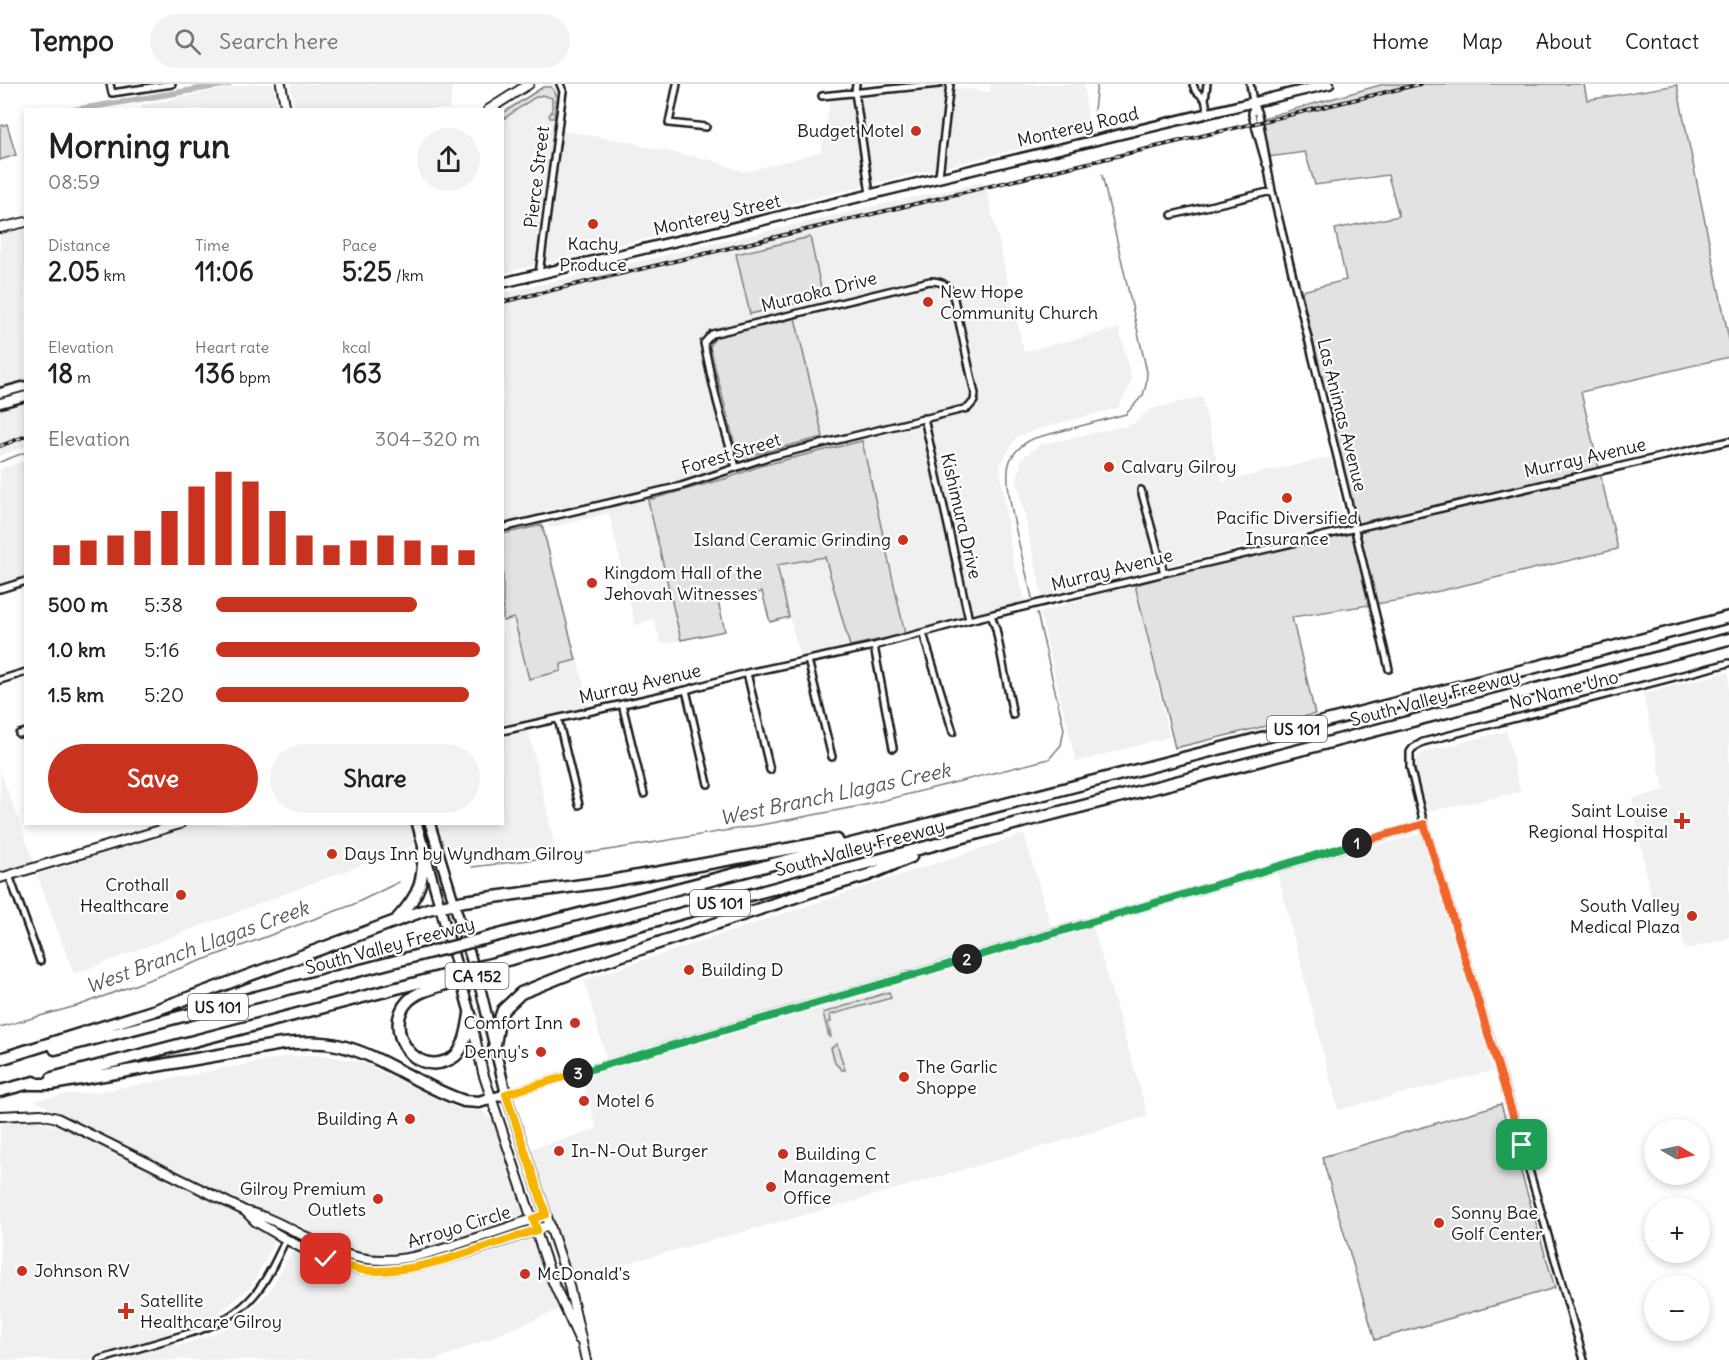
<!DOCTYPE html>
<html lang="en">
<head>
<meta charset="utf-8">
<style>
	:root { --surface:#fff; --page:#f2f2f2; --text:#222; --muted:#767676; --line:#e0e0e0; --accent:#c8321e }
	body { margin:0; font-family:Delius,sans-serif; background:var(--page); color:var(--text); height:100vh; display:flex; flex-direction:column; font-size:22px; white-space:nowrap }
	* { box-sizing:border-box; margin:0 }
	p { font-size:20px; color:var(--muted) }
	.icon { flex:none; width:33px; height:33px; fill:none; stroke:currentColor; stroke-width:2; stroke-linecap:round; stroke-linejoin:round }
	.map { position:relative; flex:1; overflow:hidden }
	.side { position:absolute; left:24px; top:24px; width:480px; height:717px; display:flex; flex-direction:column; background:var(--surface); border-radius:0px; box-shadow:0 3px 9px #0003 }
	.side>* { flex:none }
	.needle { width:39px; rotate:99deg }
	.fabs { position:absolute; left:1644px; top:1035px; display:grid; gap:12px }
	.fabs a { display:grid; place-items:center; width:66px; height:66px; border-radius:50%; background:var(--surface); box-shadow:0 3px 9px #0003; font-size:30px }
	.pin { position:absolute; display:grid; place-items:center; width:51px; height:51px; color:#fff; margin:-26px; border-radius:12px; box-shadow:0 3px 9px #0006 }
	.km { position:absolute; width:30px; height:30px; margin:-15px; border-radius:50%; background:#222; color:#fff; font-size:16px; line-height:30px; text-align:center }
	.round { display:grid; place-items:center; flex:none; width:63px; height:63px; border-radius:32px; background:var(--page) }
	.headline { display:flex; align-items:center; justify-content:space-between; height:102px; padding:0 24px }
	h1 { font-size:33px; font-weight:800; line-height:45px }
	.metrics { display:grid; grid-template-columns:repeat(3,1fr); gap:9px; height:102px; padding:6px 24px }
	.metrics div { display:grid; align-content:center }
	.metrics b { font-size:26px; font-weight:800 }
	.metrics small { font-size:16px; font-weight:400 }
	.metrics p { font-size:16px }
	.chart { height:168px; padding:12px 24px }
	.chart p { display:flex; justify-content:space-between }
	.chart svg { width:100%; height:108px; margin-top:6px; stroke:var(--accent); stroke-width:6 }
	.button { display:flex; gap:12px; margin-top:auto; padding:12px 24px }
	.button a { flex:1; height:69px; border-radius:36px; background:var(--accent); color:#fff; font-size:24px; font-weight:800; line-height:69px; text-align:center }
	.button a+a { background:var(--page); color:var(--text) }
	ul { padding:0 24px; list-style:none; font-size:20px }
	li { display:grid; grid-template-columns:96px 72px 1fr; align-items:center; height:45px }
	li i { height:15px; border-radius:8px; background:var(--accent) }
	header { display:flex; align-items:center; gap:36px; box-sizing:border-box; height:84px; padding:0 30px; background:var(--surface); border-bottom:2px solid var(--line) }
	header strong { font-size:28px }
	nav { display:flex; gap:33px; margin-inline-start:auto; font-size:21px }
	.search { width:420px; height:54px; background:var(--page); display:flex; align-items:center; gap:15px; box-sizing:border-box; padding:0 21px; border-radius:33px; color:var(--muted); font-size:22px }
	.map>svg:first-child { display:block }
	.built { fill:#f0f0f0; fill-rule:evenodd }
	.green { fill:#e2e2e2; stroke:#7f7f7f; stroke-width:1.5 }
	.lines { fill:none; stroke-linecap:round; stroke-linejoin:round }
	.stream { stroke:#7a7a7a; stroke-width:1.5 }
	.canal { stroke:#b8b8b8; stroke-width:6 }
	.street-casing { stroke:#1c1c1c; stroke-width:10 }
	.secondary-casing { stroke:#1c1c1c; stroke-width:12 }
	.primary-casing { stroke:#1c1c1c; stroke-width:13 }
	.highway-casing { stroke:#1c1c1c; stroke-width:15 }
	.street { stroke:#fff; stroke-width:5 }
	.secondary { stroke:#fff; stroke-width:8 }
	.primary { stroke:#fff; stroke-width:8 }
	.highway { stroke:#fff; stroke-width:10 }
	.rail-casing { stroke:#1c1c1c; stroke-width:4 }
	.rail { stroke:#fff; stroke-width:1.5; stroke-dasharray:4.5; stroke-linecap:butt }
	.highway-bridge-casing { stroke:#1c1c1c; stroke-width:15; stroke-linecap:butt }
	.highway-bridge { stroke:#fff; stroke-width:10 }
	.split-1-casing { stroke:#fff; stroke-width:12 }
	.split-2-casing { stroke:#fff; stroke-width:12 }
	.split-3-casing { stroke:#fff; stroke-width:12 }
	.split-4-casing { stroke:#fff; stroke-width:12 }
	.split-1 { stroke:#f0652b; stroke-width:8 }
	.split-2 { stroke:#22a559; stroke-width:8 }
	.split-3 { stroke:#22a559; stroke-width:8 }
	.split-4 { stroke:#f5b400; stroke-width:8 }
	.poi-dot { fill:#c8321e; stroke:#fff; stroke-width:2 }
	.labels { text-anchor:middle; stroke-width:4.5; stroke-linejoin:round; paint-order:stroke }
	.shield { fill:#fff; stroke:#606060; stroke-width:1.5 }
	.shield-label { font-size:16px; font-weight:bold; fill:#1c1c1c }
	.street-label { font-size:18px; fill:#1c1c1c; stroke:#fff }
	.poi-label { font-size:18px; fill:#1c1c1c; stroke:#fff; text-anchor:start }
	.water-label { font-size:20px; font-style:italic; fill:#5a5a5a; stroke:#fff }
</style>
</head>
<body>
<header>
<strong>Tempo</strong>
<div class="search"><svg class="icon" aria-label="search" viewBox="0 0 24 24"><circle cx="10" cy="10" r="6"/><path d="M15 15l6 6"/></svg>Search here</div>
<nav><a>Home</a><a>Map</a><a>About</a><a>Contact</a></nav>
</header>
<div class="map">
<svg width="1729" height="1276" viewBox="0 0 1729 1276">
	<rect width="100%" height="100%" fill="#fff"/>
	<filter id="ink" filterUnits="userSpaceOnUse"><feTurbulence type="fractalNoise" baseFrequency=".0167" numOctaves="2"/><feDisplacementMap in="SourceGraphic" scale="12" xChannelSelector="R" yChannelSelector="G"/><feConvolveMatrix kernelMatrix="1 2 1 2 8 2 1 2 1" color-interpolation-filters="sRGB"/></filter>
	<g filter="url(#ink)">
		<path class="built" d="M251 0H273L278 25 142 26 141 21Z
			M290 0H453L449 25 295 26Z
			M546 0H553L558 7 556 34 563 47 636 59 641 62 710 76 745 88 821 68 831 14 852 10 953 3 990 8 991 0H1036V2L1042 0H1084L1089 48 503 189 502 26Z
			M985 98 1024 268 1119 244 1132 297 1118 324 1056 340 1017 352 1000 382 1012 472 1026 519 905 550 862 357 760 382 728 394 648 416 681 556 661 560 654 535 635 541 609 429 549 444 547 427 503 439V209L900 116Z
			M25 145V301L0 307V150Z
			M1202 313 1222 398 1331 373 1344 439 1042 512 1017 397 1021 375 1039 361 1133 340 1150 325Z
			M25 319V363L0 372V325Z
			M25 377V494L0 501V385Z
			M543 438 590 625 528 644 555 763 449 769 419 759 74 890 37 791 189 740H502L503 450Z
			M825 473 850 562 800 572 776 481Z
			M1135 502 1169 653 1076 678 1040 529 1091 512Z
			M1729 588V854L1685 866 1673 818 1653 821 1632 715 1664 706 1643 610Z
			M1507 647 1520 708 1426 728 1413 676 1424 668Z
			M0 686 34 778 0 788Z
			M1424 749 1496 986 1338 1026 1277 788Z
			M1024 750 1051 843 1090 833 1148 1032 827 1125 572 1194 524 1067 597 1045 580 989 608 980 584 896ZM888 892 891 897 805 922 803 915Z
			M324 971 364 979 458 1025 482 1027 493 1037 558 1226 436 1276H2L0 1273V1036L28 1034 78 1048 267 1146 274 1160 250 1204 217 1230 171 1245 177 1262 212 1251 243 1234 268 1209 306 1144 164 1085 102 1049 34 1017 68 1010 99 1008 289 972Z"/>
		<path class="green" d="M1384 0H1584L1587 16 1677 1 1729 255V273L1581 308 1618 465 1401 516 1292 533 1315 630 1175 664 1135 501 1268 465 1352 447 1302 207 1346 196 1335 145 1399 132 1388 91 1315 101 1305 68 1261 74 1252 37Z
			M543 3H551L556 10 554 34H550L549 31 552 28V14L542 11 534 14 503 35V29Z
			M7 40 16 71 0 76V42Z
			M810 153 823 213 750 230 736 170Z
			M795 234 823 353 755 370 746 372 737 369 710 264C711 257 716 253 722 250Z
			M862 357 905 550 850 562 825 473 777 481 789 533 770 538 762 508 718 517 725 547 681 556 648 416 728 394 760 382Z
			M542 441 576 576 561 580V587L529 595 514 534 503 537V450Z
			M889 908 891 914 830 931 831 938H828L831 953H829L823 929Z
			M837 960 845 986H842L835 979 831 964Z
			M1501 1020 1555 1204 1375 1256 1322 1073Z"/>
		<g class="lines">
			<path class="stream" d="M1094 26 1097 0
				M0 378 26 368
				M1032 514C1026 485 1002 404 1009 380 1012 368 1025 358 1035 354L1126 330 1143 311 1146 301 1147 288 1102 91
				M472 783 602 767 772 739 865 721 1049 675 1061 661 1064 645 1037 529
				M0 943 80 921 260 855 352 821 399 798"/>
			<path class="canal" d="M74 26 229 0"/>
			<g class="street-casing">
				<path id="street" d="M110 0 112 9 172 0
					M677 0 669 39 706 43
					M856 0 855 8 870 110
					M1193 0 1195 6 1205 15
					M1207 0 1205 15 1208 29
					M1250 0 1253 18 1252 31 1266 80
					M822 12 939 0
					M1253 18 1258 30 1272 107 1389 585
					M939 92 950 0
					M1172 131 1272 107
					M539 190 563 7 560 0
					M924 334 969 536
					M1141 406 1164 489
					M502 444 681 402 768 373 968 324 974 317 975 310 954 215C949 202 944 197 930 197L712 250 704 259C712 301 723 342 736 383
					M0 505 26 497
					M991 531 996 545 1013 631
					M923 549 953 648
					M874 562 893 664
					M808 576 832 673
					M747 589 770 686
					M0 596 26 588
					M686 606 708 700
					M622 620 644 710
					M558 635 579 721
					M502 647 686 606 747 589 874 562 969 536 1164 489 1729 357
					M19 650 26 648
					M9 791 40 877
					M506 1010 1424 740
					M99 1276 200 1246C251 1228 264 1202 286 1155
					M1584 1276 1507 1010 1424 740 1410 683V668L1413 664 1423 658 1729 579"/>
			</g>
			<g class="secondary-casing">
				<path id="secondary" d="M281 0 286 26
					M488 26 529 0
					M0 144 26 138
					M0 794 180 740
					M471 935 483 989 553 1198 579 1255
					M506 1010 567 1193 586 1276
					M0 1032 41 1030 57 1034 245 1127C279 1135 308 1157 342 1169 388 1186 432 1169 476 1154 500 1146 523 1139 546 1130
					M246 1128 255 1137C287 1156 322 1178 359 1185 408 1194 502 1157 550 1141"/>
			</g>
			<g class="primary-casing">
				<path id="primary" d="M502 199 1329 0
					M0 309 26 302
					M0 319 26 312
					M417 740 470 930
					M430 740 481 907 506 1010 492 1014"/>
			</g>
			<g class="highway-casing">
				<path id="highway" d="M398 834C422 808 423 796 424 762
					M483 855 1729 533
					M491 880 547 866 948 757 1729 555
					M446 900C433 904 418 907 408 917 383 943 412 991 446 977 452 975 457 972 460 966 467 955 468 942 470 930
					M55 965 435 867
					M494 966 499 937 503 926 521 909 581 885 813 807 868 791 911 773
					M0 975 153 927 428 825 464 817 605 798 837 756
					M52 994 443 892
					M27 1000H52L282 960C301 958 319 957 337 961 383 971 420 1003 464 1017L479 1018 492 1014
					M0 1007 34 998"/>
			</g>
			<use href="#street" class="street"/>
			<use href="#secondary" class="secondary"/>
			<use href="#primary" class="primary"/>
			<use href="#highway" class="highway"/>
			<g class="rail-casing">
				<path id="rail" d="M502 218 1420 0
					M0 362 26 352"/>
			</g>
			<use href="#rail" class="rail"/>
			<g class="highway-bridge-casing">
				<path id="highway-bridge" d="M435 867 483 855
					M443 892 491 880
					M446 900 493 887"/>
			</g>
			<use href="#highway-bridge" class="highway-bridge"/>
		</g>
	</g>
	<g class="lines" filter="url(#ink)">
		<g class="split-1-casing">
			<path id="split-1" d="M1357 759 1424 740 1522 1061"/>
		</g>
		<g class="split-2-casing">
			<path id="split-2" d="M967 875 1357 759"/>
		</g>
		<g class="split-3-casing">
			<path id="split-3" d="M578 989 967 875"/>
		</g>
		<g class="split-4-casing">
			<path id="split-4" d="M326 1175C338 1179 350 1184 362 1186 415 1193 486 1161 537 1146L533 1135 546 1130 506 1010 578 989"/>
		</g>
		<use href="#split-1" class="split-1"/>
		<use href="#split-2" class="split-2"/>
		<use href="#split-3" class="split-3"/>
		<use href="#split-4" class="split-4"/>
	</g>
	<g class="poi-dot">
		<circle cx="916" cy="47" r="6"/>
		<circle cx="593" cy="140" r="6"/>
		<circle cx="928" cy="218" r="6"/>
		<circle cx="1109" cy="383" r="6"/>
		<circle cx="1287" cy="414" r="6"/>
		<circle cx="903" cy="456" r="6"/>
		<circle cx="592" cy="499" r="6"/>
		<path d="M1679 728h6v6h6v6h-6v6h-6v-6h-6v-6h6z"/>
		<circle cx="332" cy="770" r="6"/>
		<circle cx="181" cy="811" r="6"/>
		<circle cx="1692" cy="832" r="6"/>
		<circle cx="689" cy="886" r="6"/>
		<circle cx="575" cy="939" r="6"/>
		<circle cx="541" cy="968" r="6"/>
		<circle cx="904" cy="993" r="6"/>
		<circle cx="584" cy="1017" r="6"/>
		<circle cx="410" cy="1035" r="6"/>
		<circle cx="559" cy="1067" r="6"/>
		<circle cx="783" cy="1070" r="6"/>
		<circle cx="771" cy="1103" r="6"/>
		<circle cx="378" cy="1115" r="6"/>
		<circle cx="1439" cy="1139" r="6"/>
		<circle cx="22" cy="1187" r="6"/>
		<circle cx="525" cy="1190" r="6"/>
		<path d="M123 1218h6v6h6v6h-6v6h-6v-6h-6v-6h6z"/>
	</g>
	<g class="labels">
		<g class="shield">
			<rect x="1267" y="632" width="60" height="26" rx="4.5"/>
			<rect x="690" y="806" width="60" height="26" rx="4.5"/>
			<rect x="445.5" y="879" width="63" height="26" rx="4.5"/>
			<rect x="188" y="910" width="60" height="26" rx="4.5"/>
		</g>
		<g class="shield-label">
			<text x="1297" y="651">US 101</text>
			<text x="720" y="825">US 101</text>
			<text x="477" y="898">CA 152</text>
			<text x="218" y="929">US 101</text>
		</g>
		<g class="street-label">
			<text transform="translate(1078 43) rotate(-13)" y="6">Monterey Road</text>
			<text transform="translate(537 93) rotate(-83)" y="6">Pierce Street</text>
			<text transform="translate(717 131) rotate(-13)" y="6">Monterey Street</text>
			<text transform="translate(819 208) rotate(-14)" y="6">Muraoka Drive</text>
			<text transform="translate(1342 331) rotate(76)" y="6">Las Animas Avenue</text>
			<text transform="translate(731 370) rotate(-17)" y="6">Forest Street</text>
			<text transform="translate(1585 374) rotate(-13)" y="6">Murray Avenue</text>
			<text transform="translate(961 432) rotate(77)" y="6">Kishimura Drive</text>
			<text transform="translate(1112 486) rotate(-14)" y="6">Murray Avenue</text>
			<text transform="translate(640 600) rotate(-13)" y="6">Murray Avenue</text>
			<text transform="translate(1564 606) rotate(-14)" y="6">No Name Uno</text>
			<text transform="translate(1435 614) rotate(-15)" y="6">South Valley Freeway</text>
			<text transform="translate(860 764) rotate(-15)" y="6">South Valley Freeway</text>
			<text transform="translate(390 862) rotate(-15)" y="6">South Valley Freeway</text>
			<text transform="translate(459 1143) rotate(-17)" y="6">Arroyo Circle</text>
		</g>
		<g class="poi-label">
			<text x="904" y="53" text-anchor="end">Budget Motel</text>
			<text x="593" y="166" text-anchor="middle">Kachy<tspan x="593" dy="21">Produce</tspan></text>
			<text x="940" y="214">New Hope<tspan x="940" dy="21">Community Church</tspan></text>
			<text x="1121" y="389">Calvary Gilroy</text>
			<text x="1287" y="440" text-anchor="middle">Pacific Diversified<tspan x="1287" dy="21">Insurance</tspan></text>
			<text x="891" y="462" text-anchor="end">Island Ceramic Grinding</text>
			<text x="604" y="495">Kingdom Hall of the<tspan x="604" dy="21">Jehovah Witnesses</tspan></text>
			<text x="1668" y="733" text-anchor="end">Saint Louise<tspan x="1668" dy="21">Regional Hospital</tspan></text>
			<text x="344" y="776">Days Inn by Wyndham Gilroy</text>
			<text x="169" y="807" text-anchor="end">Crothall<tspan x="169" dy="21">Healthcare</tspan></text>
			<text x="1680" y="828" text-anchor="end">South Valley<tspan x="1680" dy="21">Medical Plaza</tspan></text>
			<text x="701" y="892">Building D</text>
			<text x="563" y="945" text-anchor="end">Comfort Inn</text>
			<text x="529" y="974" text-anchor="end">Denny's</text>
			<text x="916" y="989">The Garlic<tspan x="916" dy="21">Shoppe</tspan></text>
			<text x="596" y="1023">Motel 6</text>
			<text x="398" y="1041" text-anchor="end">Building A</text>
			<text x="571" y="1073">In-N-Out Burger</text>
			<text x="795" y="1076">Building C</text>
			<text x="783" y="1099">Management<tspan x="783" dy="21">Office</tspan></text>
			<text x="366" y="1111" text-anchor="end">Gilroy Premium<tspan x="366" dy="21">Outlets</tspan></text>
			<text x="1451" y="1135">Sonny Bae<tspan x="1451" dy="21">Golf Center</tspan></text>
			<text x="34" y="1193">Johnson RV</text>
			<text x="537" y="1196">McDonald's</text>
			<text x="140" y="1223">Satellite<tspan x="140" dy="21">Healthcare Gilroy</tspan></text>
		</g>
		<g class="water-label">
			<text transform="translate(835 710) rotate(-12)" y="7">West Branch Llagas Creek</text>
			<text transform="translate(197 863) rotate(-20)" y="7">West Branch Llagas Creek</text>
		</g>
	</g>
</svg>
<div class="fabs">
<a><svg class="needle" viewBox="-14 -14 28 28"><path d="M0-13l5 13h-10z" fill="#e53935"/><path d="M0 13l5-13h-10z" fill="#767676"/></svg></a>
<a>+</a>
<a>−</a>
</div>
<div class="pin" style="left:1522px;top:1061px;background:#1e9e55"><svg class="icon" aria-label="arrive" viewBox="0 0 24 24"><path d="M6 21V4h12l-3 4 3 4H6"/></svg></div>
<div class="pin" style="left:326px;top:1175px;background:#d93025"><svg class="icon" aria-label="check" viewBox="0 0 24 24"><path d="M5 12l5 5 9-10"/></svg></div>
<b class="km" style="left:1357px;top:759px">1</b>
<b class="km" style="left:967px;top:875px">2</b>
<b class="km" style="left:578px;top:989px">3</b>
<section class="side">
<div class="headline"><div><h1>Morning run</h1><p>08:59</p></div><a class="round"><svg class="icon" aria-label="share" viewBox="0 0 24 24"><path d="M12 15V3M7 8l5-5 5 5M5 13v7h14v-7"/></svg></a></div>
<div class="metrics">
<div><p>Distance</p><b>2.05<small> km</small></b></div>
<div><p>Time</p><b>11:06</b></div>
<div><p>Pace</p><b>5:25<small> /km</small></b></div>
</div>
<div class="metrics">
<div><p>Elevation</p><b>18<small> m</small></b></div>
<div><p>Heart rate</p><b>136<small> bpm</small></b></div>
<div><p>kcal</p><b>163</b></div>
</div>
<div class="chart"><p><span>Elevation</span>304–320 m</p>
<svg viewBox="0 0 160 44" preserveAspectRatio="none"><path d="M5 44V36M15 44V34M25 44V32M35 44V30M45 44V22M55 44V12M65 44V6M75 44V10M85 44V22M95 44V32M105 44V36M115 44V34M125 44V32M135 44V34M145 44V36M155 44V38"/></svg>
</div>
<ul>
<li><b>500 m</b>5:38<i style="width:76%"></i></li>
<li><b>1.0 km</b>5:16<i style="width:100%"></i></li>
<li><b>1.5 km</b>5:20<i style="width:96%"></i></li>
</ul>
<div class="button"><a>Save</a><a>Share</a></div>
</section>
</div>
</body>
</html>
